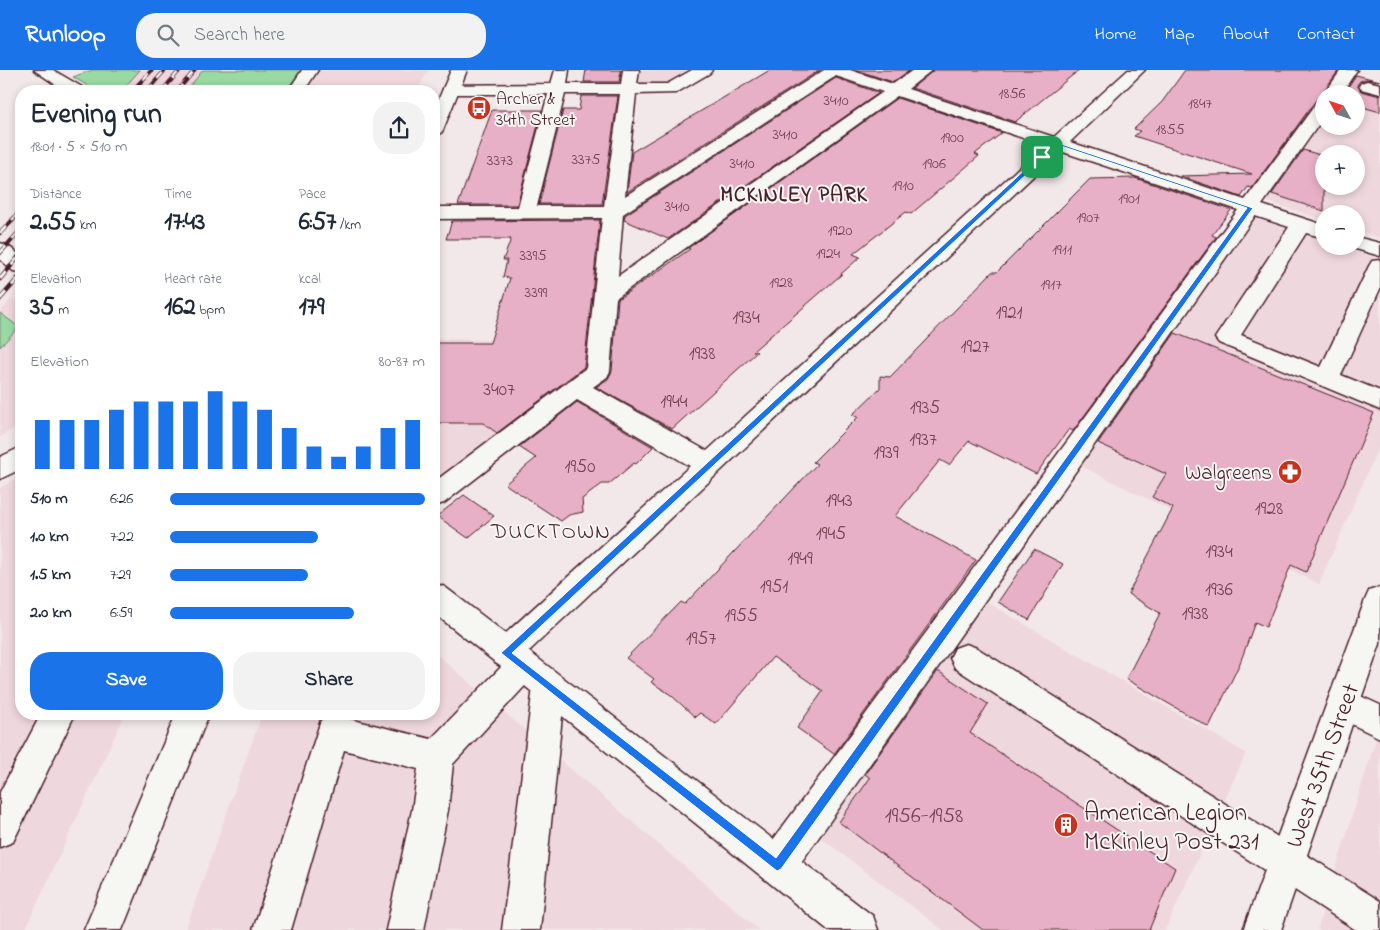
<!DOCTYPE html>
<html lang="en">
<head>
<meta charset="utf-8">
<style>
	:root { --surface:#fff; --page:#f2f2f3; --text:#1f2937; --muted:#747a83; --accent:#1a73e8 }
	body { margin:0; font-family:"Indie Flower",sans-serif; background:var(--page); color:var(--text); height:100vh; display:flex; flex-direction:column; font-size:19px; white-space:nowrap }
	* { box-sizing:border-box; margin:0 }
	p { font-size:16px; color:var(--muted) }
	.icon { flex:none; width:28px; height:28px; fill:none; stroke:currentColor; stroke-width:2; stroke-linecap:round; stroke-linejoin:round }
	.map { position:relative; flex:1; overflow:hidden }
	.side { position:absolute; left:15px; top:15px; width:425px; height:635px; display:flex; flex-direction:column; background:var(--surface); border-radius:20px; box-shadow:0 2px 8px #0003 }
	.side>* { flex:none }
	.needle { width:32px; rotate:310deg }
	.controls { position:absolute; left:1315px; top:15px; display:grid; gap:10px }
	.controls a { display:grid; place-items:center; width:50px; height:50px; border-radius:50%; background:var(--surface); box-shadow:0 2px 8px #0003; font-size:25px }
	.pin { position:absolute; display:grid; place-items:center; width:42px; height:42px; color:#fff; margin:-21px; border-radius:10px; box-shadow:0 2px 8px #0006 }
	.round { display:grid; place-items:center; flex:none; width:52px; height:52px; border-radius:20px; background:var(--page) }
	.summary { display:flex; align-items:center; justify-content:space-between; height:85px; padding:0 15px }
	h1 { font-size:28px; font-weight:700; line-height:38px }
	.metrics { display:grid; grid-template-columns:repeat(3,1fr); gap:8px; height:85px; padding:5px 15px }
	.metrics div { display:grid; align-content:center }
	.metrics b { font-size:25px; font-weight:700 }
	.metrics small { font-size:14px; font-weight:400 }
	.metrics p { font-size:14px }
	.chart { height:140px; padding:10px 15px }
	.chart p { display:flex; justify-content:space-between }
	.chart svg { width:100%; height:90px; margin-top:5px; stroke:var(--accent); stroke-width:6 }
	.cta { display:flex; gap:10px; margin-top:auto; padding:10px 15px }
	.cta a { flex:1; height:58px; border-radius:20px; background:var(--accent); color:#fff; font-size:20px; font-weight:700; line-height:58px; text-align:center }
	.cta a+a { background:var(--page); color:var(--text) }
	ul { padding:0 15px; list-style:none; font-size:16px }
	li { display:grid; grid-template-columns:80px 60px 1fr; align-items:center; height:38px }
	li i { height:12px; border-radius:6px; background:var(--accent) }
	header { display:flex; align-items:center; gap:30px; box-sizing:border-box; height:70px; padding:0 25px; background:var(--accent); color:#fff }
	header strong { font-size:24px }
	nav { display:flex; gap:28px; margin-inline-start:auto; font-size:18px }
	.search { width:350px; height:45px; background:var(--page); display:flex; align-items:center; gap:12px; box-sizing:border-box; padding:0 18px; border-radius:20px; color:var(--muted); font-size:19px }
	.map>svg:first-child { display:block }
	.built { fill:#efd7de; fill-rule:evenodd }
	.green { fill:#99daa4; stroke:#727c68 }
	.building { fill:#e7b0c6; stroke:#4a1f2b }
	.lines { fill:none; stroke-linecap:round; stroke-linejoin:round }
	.minor-casing { stroke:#4a1f2b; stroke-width:3 }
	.major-casing { stroke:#4a1f2b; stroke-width:3 }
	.minor { fill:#f6f6f2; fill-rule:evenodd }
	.major { fill:#f6f6f2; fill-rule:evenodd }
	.rail-far1-casing { stroke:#4a1f2b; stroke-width:4 }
	.rail-casing { stroke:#4a1f2b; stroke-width:4.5 }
	.rail-far1 { stroke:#f6f6f2; stroke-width:2.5; stroke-dasharray:8; stroke-linecap:butt }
	.rail { stroke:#f6f6f2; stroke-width:3; stroke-dasharray:9; stroke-linecap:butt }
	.route { fill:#1a73e8; stroke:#fff; fill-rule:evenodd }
	.labels { text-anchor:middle; stroke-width:4; stroke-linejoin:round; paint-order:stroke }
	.far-number-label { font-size:16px; fill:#714352 }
	.far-poi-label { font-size:18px; fill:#4a1f2b; stroke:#f6f6f2; text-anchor:start }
	.number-label { font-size:19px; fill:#714352 }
	.far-district-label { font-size:21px; font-weight:bold; letter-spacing:1px; fill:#4a1f2b; stroke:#f6f6f2 }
	.poi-label { font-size:21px; fill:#4a1f2b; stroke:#f6f6f2; text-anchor:end }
	.neighbourhood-label { font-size:22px; letter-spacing:1px; fill:#4a1f2b; stroke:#f6f6f2 }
	.near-number-label { font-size:22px; fill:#714352 }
	.near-street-label { font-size:25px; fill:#4a1f2b; stroke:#f6f6f2 }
	.near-poi-label { font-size:25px; fill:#4a1f2b; stroke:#f6f6f2; text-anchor:start }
</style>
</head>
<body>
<header>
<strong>Runloop</strong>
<div class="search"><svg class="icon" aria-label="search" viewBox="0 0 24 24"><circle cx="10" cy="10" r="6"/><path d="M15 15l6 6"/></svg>Search here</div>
<nav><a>Home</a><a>Map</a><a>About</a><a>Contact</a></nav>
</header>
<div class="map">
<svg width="1380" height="860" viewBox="0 0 1380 860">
	<rect width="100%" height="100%" fill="#f3e8e9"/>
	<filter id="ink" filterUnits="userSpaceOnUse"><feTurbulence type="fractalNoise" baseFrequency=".02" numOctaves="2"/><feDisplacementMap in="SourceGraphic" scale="10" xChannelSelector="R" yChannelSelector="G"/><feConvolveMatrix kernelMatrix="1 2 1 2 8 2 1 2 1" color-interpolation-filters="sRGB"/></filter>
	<g filter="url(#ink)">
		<path class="built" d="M92 0H428L418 21H96L73 7Z
			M631 0H690L663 15 629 14Z
			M1347 3 1380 11V168L1356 161V144H1324V150L1257 128 1324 36V56H1356V24H1332ZM1324 84H1356V116H1324Z
			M1245 145 1324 171V176H1340L1380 189V374L1319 514 1067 389Z
			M12 228 21 235V355L0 367V242Z
			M434 269 602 272 598 301 434 426Z
			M21 405V644H125L25 860H0V418Z
			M973 524 1246 683 1165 860H943L805 756Z
			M434 582 759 860H185L262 644H434Z
			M1380 656V860H1317Z"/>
		<path class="green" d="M92 0H140L121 21H96L73 7Z
			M203 0H301L286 21H186Z
			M0 243 19 257 0 277Z"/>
		<path class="building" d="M586 0H621L619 12H584Z
			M770 0H820L627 122 632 82Z
			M856 0H910L893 12Z
			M934 0H1079L1015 52 912 18Z
			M1185 0H1339L1322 23 1324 26 1316 30 1252 118 1248 117 1241 127 1180 106 1252 104 1134 66 1140 61 1134 59 1162 32Z
			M1356 5 1380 11 1366 9 1360 11 1357 15 1361 21 1380 26V42L1356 35V24H1343Z
			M836 8 879 23 668 169 624 150 625 145Z
			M581 26H618L602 134H539L563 40H579Z
			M897 28 1002 63 975 84 979 86 911 144 906 142 853 184 860 187 841 204H842L753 281 757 282 672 359 596 317 608 309 612 301 618 229 690 179 688 178Z
			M492 40H542L517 135H458Z
			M1303 80 1324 86V141L1272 124Z
			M1135 108 1231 140 1212 165 1216 167 1073 361 1069 359 1036 404 969 371 949 395 940 390 895 446 976 490 834 684 797 658 823 621 773 587 716 654 700 643 695 647 671 625 651 612 654 609 626 588 681 532 685 534 817 394 813 392 858 347 852 345 880 318V306L890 307 992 202H997L1090 109Z
			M600 150 584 297 497 363 483 353H434V273H490L510 208 503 207 507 190H503L511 169H446L452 151Z
			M1175 263 1374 343 1306 502 1291 495 1266 557 1255 552 1240 593 1209 657 1126 609 1160 543 1128 524 1173 438 1152 427 1166 404 1098 373Z
			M577 332 653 377 636 394 634 393 609 414H602L582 429 583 442 569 445 561 451 505 414 536 388 519 377Z
			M464 425 494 446 468 468 437 446Z
			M1034 479 1063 494 1029 550 998 532Z
			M938 601 988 634 970 663 1175 798 1149 860H983L839 752 870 708 865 704Z"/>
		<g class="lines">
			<g class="minor-casing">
				<path id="minor" d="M34 0H53L82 17 84 21H65Z
					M302 0H318L304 21H288Z
					M555 0H569L567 14H621L623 0H639L637 14H667L692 0H712L710 3 676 23 636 24 625 126 824 0H850L893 14 913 0H932L908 19 1054 67 1128 0H1145L1070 72 1245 130 1318 31 1324 30V47L1262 135 1324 155V168L1306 163 1241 265 1321 297 1369 196 1372 191 1380 190V219L1341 305 1380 321V340L1219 273 1215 268 1289 157 1255 146 790 808 777 814 764 808 758 795 764 782 1238 140 1060 81 527 583 534 586 539 596 534 606 453 694 448 740 424 860H386L412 740 418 699 344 680 291 860H253L321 650 333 645 431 669 502 596 495 593 490 583 495 573 690 396 577 330 444 433 434 436V412L586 298 602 148 434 149V137H518L548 24H451L445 23 443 19 445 15 551 14ZM836 6 883 22 618 206 623 144ZM565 24H620L604 136H537ZM897 26 1044 75 707 381 593 317 607 307 610 301 616 228Z
					M1341 0H1357L1341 24H1324Z
					M1367 11 1380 14V24L1361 19 1359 16 1361 13Z
					M1356 167 1380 173V186L1349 177 1356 176Z
					M21 377V399L0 409V387Z
					M966 574 977 578 1380 831V860H1356L955 598 950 588 955 578Z
					M549 602 560 607 565 617 540 860H502L533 617 538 607Z
					M1343 618 1380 635V668L1331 644 1327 633 1331 622Z
					M41 644H75L13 772 0 777V722Z"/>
			</g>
			<g class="major-casing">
				<path id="major" d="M451 0H467L443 60 440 64 434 65V40Z
					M0 173 7 175 21 186V202L13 201 0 189Z
					M434 513 445 517 873 846 878 860H828L434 543Z
					M1380 517V574L1281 860H1243L1365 530 1369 521Z
					M176 644H209L122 860H84Z"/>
			</g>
			<use href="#minor" class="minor"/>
			<use href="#major" class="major"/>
			<g class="rail-far1-casing">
				<path id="rail-far1" d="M132 21 152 0
					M147 21 165 0
					M162 21 180 0
					M177 21 195 0
					M12 150 21 141"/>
			</g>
			<g class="rail-casing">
				<path id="rail" d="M0 163 14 149
					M0 183 21 160
					M0 209 21 184
					M0 229 21 205"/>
			</g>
			<use href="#rail-far1" class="rail-far1"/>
			<use href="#rail" class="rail"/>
		</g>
	</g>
	<path class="route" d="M1055 72 1253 138 781 799 777 801 501 583ZM1058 75 1247 138 776 788 512 583Z"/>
	<defs>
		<g id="bus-disc" transform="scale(1.25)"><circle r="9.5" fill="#c8321e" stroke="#f6f6f2"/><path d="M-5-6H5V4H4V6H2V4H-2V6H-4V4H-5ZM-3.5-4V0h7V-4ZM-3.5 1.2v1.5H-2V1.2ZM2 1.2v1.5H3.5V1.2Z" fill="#fff"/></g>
		<g id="pharmacy-disc" transform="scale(1.25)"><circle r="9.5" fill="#c8321e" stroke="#f6f6f2"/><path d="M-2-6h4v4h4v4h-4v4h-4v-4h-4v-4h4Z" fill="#fff"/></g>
		<g id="building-disc" transform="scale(1.25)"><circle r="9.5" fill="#c8321e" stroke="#f6f6f2"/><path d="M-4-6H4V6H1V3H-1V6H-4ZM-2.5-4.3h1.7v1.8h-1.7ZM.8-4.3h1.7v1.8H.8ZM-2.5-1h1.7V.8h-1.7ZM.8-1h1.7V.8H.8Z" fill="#fff"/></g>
	</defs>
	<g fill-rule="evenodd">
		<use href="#bus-disc" x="479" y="38"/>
		<use href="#pharmacy-disc" x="1290" y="402"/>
		<use href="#building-disc" x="1066" y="755"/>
	</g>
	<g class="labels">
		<g class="far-number-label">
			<text x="1012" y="28">1856</text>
			<text x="836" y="35">3410</text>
			<text x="1200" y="38">1847</text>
			<text x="1170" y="64">1855</text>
			<text x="785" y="69">3410</text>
			<text x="952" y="72">1900</text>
			<text x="586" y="94">3375</text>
			<text x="500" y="95">3373</text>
			<text x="742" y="98">3410</text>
			<text x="934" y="98">1906</text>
			<text x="903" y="120">1910</text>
			<text x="1129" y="133">1901</text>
			<text x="677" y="141">3410</text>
			<text x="1088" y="152">1907</text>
			<text x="840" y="165">1920</text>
			<text x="1062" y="184">1911</text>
			<text x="828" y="188">1924</text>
			<text x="533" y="190">3395</text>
			<text x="781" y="217">1928</text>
			<text x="1051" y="219">1917</text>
			<text x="536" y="227">3399</text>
		</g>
		<g class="far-poi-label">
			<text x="496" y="34">Archer &amp;<tspan x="496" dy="21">34th Street</tspan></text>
		</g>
		<g class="number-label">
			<text x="1009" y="248">1921</text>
			<text x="746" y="253">1934</text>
			<text x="975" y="282">1927</text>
			<text x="702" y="289">1938</text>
			<text x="499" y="325">3407</text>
			<text x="674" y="337">1944</text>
			<text x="925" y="343">1935</text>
			<text x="923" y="375">1937</text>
			<text x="886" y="388">1939</text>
			<text x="580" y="402">1950</text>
			<text x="839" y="436">1943</text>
			<text x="1269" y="444">1928</text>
			<text x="831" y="469">1945</text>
			<text x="1219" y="487">1934</text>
			<text x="800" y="494">1949</text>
			<text x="774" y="522">1951</text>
			<text x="1219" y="525">1936</text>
			<text x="1195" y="549">1938</text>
			<text x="741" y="551">1955</text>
			<text x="701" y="574">1957</text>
		</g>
		<g class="far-district-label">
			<text x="794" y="131">MCKINLEY PARK</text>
		</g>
		<g class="poi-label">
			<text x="1272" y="409">Walgreens</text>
		</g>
		<g class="neighbourhood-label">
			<text x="551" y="468">DUCKTOWN</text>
		</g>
		<g class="near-number-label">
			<text x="924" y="752">1956-1958</text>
		</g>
		<g class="near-street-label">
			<text transform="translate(1321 695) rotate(-70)" y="9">West 35th Street</text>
		</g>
		<g class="near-poi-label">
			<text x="1084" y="750">American Legion<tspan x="1084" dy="29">McKinley Post 231</tspan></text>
		</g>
	</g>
</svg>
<div class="controls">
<a><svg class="needle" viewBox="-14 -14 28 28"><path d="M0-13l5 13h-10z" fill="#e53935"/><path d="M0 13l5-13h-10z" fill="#747a83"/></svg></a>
<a>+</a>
<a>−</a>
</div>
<div class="pin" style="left:1042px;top:87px;background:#1e9e55"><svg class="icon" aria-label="arrive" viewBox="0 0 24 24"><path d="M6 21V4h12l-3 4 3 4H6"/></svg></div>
<section class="side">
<div class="summary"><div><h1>Evening run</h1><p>18:01 · 5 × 510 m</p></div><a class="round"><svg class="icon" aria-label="share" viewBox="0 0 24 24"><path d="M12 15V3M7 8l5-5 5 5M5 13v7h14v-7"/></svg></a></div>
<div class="metrics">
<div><p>Distance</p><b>2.55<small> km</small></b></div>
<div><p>Time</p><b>17:43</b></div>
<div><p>Pace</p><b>6:57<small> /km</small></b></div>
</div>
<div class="metrics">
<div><p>Elevation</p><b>35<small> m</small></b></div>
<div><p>Heart rate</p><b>162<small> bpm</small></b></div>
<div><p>kcal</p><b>179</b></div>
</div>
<div class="chart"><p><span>Elevation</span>80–87 m</p>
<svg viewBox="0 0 160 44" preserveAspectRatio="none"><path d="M5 44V20M15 44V20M25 44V20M35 44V15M45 44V11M55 44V11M65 44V11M75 44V6M85 44V11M95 44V15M105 44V24M115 44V33M125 44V38M135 44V33M145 44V24M155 44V20"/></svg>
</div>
<ul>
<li><b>510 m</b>6:26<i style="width:100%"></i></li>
<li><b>1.0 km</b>7:22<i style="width:58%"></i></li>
<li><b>1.5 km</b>7:29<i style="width:54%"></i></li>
<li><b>2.0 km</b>6:59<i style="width:72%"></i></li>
</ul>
<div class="cta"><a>Save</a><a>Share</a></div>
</section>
</div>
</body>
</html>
